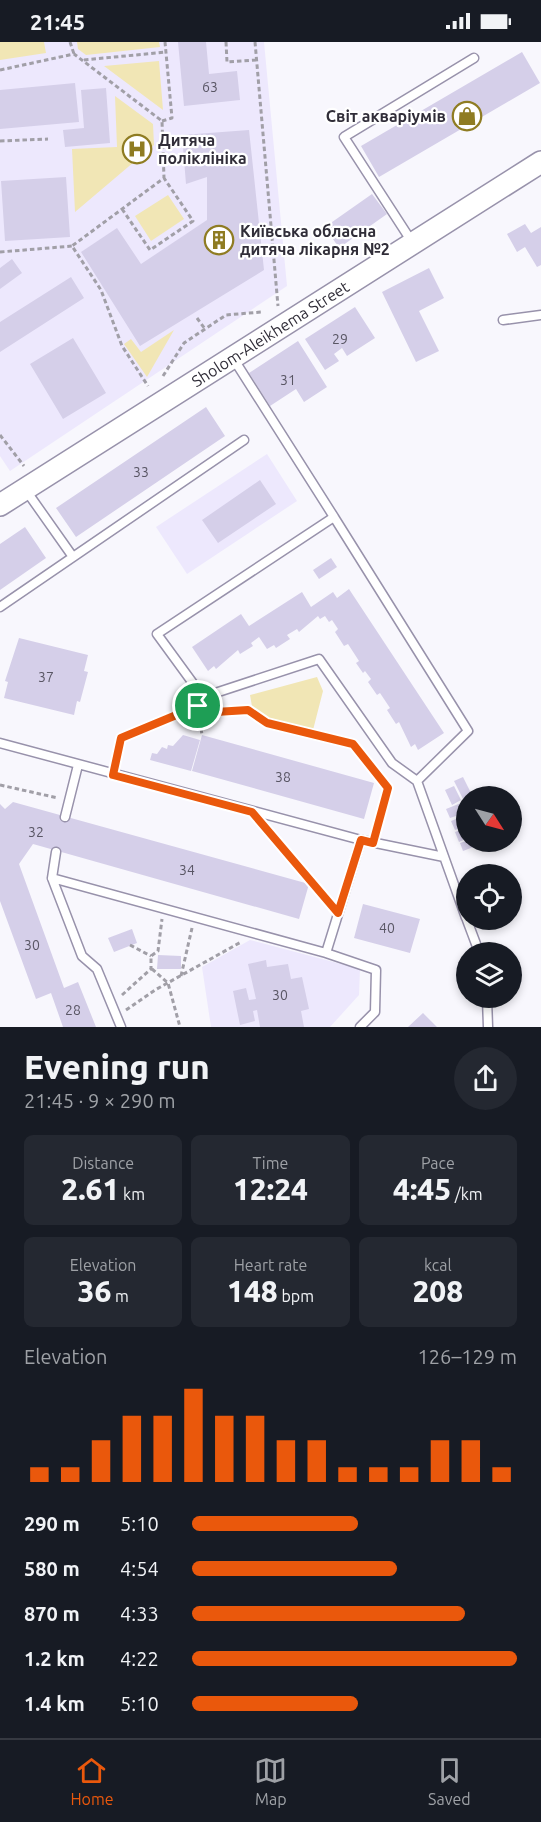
<!DOCTYPE html>
<html lang="en">
<head>
<meta charset="utf-8">
<style>
	:root { --surface:#171b24; --page:#242831; --text:#f1f3f6; --muted:#9ea1a6; --line:#363941; --accent:#ea580c }
	body { margin:0; font-family:Ubuntu,sans-serif; background:var(--page); color:var(--text); height:100vh; display:flex; flex-direction:column; font-size:22px; white-space:nowrap }
	* { box-sizing:border-box; margin:0 }
	p { font-size:20px; color:var(--muted) }
	.icon { flex:none; width:33px; height:33px; fill:none; stroke:currentColor; stroke-width:2; stroke-linecap:round; stroke-linejoin:round }
	.map { position:relative; height:985px; overflow:hidden }
	.side { display:flex; flex-direction:column; background:var(--surface); flex:1 }
	.side>* { flex:none }
	.needle { width:39px; rotate:126deg }
	.controls { position:absolute; left:456px; top:744px; display:grid; gap:12px }
	.controls a { display:grid; place-items:center; width:66px; height:66px; border-radius:50%; background:var(--surface); box-shadow:0 3px 9px #0003; font-size:30px }
	.pin { position:absolute; display:grid; place-items:center; width:51px; height:51px; color:#fff; margin:-26px; border:3px solid #fff; border-radius:50%; box-shadow:0 2px 6px #0007 }
	.round { display:grid; place-items:center; flex:none; width:63px; height:63px; border-radius:32px; background:var(--page) }
	.summary { display:flex; align-items:center; justify-content:space-between; height:102px; padding:0 24px }
	h1 { font-size:33px; font-weight:800; line-height:45px }
	.stats { display:grid; grid-template-columns:repeat(3,1fr); gap:9px; height:102px; padding:6px 24px }
	.stats div { display:grid; align-content:center; border-radius:9px; background:var(--page); text-align:center }
	.stats b { font-size:30px; font-weight:800 }
	.stats small { font-size:16px; font-weight:400 }
	.stats p { font-size:16px }
	.chart { height:168px; padding:12px 24px }
	.chart p { display:flex; justify-content:space-between }
	.chart svg { width:100%; height:108px; margin-top:6px; stroke:var(--accent); stroke-width:6 }
	ul { padding:0 24px; list-style:none; font-size:20px }
	li { display:grid; grid-template-columns:96px 72px 1fr; align-items:center; height:45px }
	li i { height:15px; border-radius:8px; background:var(--accent) }
	.status { display:flex; justify-content:space-between; align-items:center; height:42px; padding:0 30px; background:var(--surface); direction:ltr }
	.status svg { height:16px; fill:currentColor }
	.tab-bar { display:flex; justify-content:space-around; align-items:center; height:84px; border-top:2px solid var(--line); background:var(--surface); font-size:16px; color:var(--muted) }
	.tab-bar a { display:grid; justify-items:center; gap:3px }
	.tab-bar .selected { color:var(--accent) }
	.map>svg:first-child { display:block }
	.built { fill:#ede8fd }
	.green { fill:#f1e6b5 }
	.building { fill:#d5cfe9 }
	.lines { fill:none; stroke-linecap:round; stroke-linejoin:round }
	.service-casing { stroke:#9892ab; stroke-width:11 }
	.tertiary-casing { stroke:#9892ab; stroke-width:24 }
	.path { stroke:#a19fa7; stroke-width:3; stroke-dasharray:4.5 3; stroke-linecap:butt }
	.service { stroke:#fff; stroke-width:8 }
	.tertiary { stroke:#fff; stroke-width:21 }
	.route-casing { stroke:#fff; stroke-width:12 }
	.route { stroke:#ea580c; stroke-width:8 }
	.labels { text-anchor:middle; stroke-width:4.5; stroke-linejoin:round; paint-order:stroke }
	.number-label { font-size:14px; fill:#595664 }
	.poi-label { font-size:16px; font-weight:bold; fill:#302d38; stroke:#fff; text-anchor:start }
	.street-label { font-size:16px; fill:#302d38; stroke:#fff }
</style>
</head>
<body>
<div class="status"><b>21:45</b><svg viewBox="0 0 49 12"><path d="M0 12V9h3v3zM5 12V6h3v6zM10 12V3h3v9zM15 12V0h3v12zM26 1h20v11H26zM47 4h2v5h-2z"/></svg></div>
<div class="map">
<svg width="541" height="985" viewBox="0 0 541 985">
	<rect width="100%" height="100%" fill="#f8f7fd"/>
	<path class="built" d="M0 0H264L287 244 10 429 0 414Z
		M267 412 297 459 187 532 156 485Z
		M250 898 360 927 359 953 330 985H211L202 925Z"/>
	<path class="green" d="M0 0H44L46 11 0 18Z
		M77 0H159L160 5 86 13 78 7Z
		M159 19 163 68 104 24Z
		M115 54 153 82 154 103 75 170 72 107 117 105Z
		M168 153 184 177 151 199 135 174Z
		M174 288 147 335 124 302 131 297 141 310Z
		M317 635 323 649 313 688 254 676 250 653Z"/>
	<path class="building" d="M178 0H206L209 32 237 29 240 58 184 64Z
		M522 10 540 41 379 135 361 104Z
		M75 41 79 80 0 87V48Z
		M106 46 110 101 65 105 63 88 84 86 81 48Z
		M249 88 264 228 140 304 81 210 117 186 141 222 207 178V135L186 142 182 93Z
		M66 135 70 195 5 199 1 139Z
		M372 152 387 172 339 206 325 185Z
		M525 182 531 191 541 185V223L537 225 525 205 517 210 507 192Z
		M12 217 22 231 0 247V226Z
		M429 226 444 256 419 269 439 309 416 320 382 250Z
		M71 235 84 256 0 310V280Z
		M355 265 375 296 347 314 342 306 334 312 339 319 325 328 305 297Z
		M73 296 106 351 63 377 30 322Z
		M298 299 327 345 304 360 296 347 270 364 249 331Z
		M206 365 225 394 76 495 56 466Z
		M260 438 276 462 218 501 202 478Z
		M25 485 46 516 0 548V502Z
		M331 516 337 525 319 537 313 528Z
		M349 547 444 691 418 708 415 702 411 705 399 680 396 682 387 668 390 666 380 651 377 653 368 640 371 637 365 629 363 631 356 621 359 619 348 602 344 604 335 590 338 587 332 578 329 580 325 574 320 577 318 574 299 590 297 587 287 593 290 597 276 606 274 603 267 607 259 595 251 601 253 604 240 612 238 608 216 627 214 624 208 629 192 605 241 572 249 584 302 550 311 565 333 550 337 556Z
		M19 596 88 613 84 629 88 630 80 660 77 659 74 673 4 656 8 640 5 639Z
		M183 693 200 698 191 729 150 718 152 711 157 712 162 705 167 707 168 703 173 704Z
		M202 693 374 741 364 777 192 729Z
		M463 735 472 753 463 757 454 739Z
		M454 744 461 758 452 763 445 748Z
		M13 760 309 842 299 877 33 802 19 822 64 946 78 940 96 985H63L51 951 36 957 0 859V762L5 767Z
		M461 761 465 771 450 776 446 767Z
		M466 773V784L455 788 451 779Z
		M466 786V797L459 800 455 790Z
		M466 799 474 800 476 804 463 809 460 801Z
		M363 862 420 877 410 911 354 896Z
		M132 887 137 901 114 910 108 896Z
		M158 913 181 914V927H157Z
		M266 918 267 925 288 922 291 937 302 935 309 967 301 969 304 985H260L257 968 253 969 255 979 240 983 233 949 246 946 249 958 256 957 248 922Z
		M423 971 437 985H408Z"/>
	<g class="lines">
		<g class="service-casing">
			<path id="service" d="M412 200 344 95 474 16
				M503 278 541 273
				M233 316 334 475
				M25 447 73 515
				M0 565 244 398
				M0 701 361 798 326 911 376 928 375 970 360 985
				M417 739 392 721 319 617 203 655 157 592 334 475 468 689 417 739 466 876
				M65 775 78 723
				M361 798 444 815
				M56 810 52 836 82 914 97 927 121 985
				M52 836 326 911
				M467 878 479 910
				M487 956 488 985"/>
		</g>
		<g class="tertiary-casing">
			<g id="tertiary">
				<path id="s1" d="M0 463 541 120"/>
			</g>
		</g>
		<path class="path" d="M70 0 74 12
			M226 0 227 20 256 18
			M255 0 278 264
			M84 18 166 10
			M0 28 74 12 162 79 164 136 72 204 101 248 122 304 148 344
			M162 79 172 76 165 0
			M0 99 48 97
			M122 167 150 208 193 179 164 136
			M0 210 72 204
			M197 276 205 287
			M163 334 184 301 226 273 261 270
			M0 393 24 424
			M199 671 248 668 266 681 353 702 389 746 376 788
			M199 672 202 693
			M116 720 121 696 195 665
			M0 743 58 756
			M267 787 329 860
			M130 903 151 914
			M152 927 168 941 180 985
			M181 934 192 886
			M122 953 151 927V914L158 909 162 877
			M126 968 155 948 241 900"/>
		<use href="#service" class="service"/>
		<use href="#tertiary" class="tertiary"/>
	</g>
	<g class="lines">
		<g class="route-casing">
			<path id="route" d="M198 664 199 671 248 668 267 681 353 702 388 746 373 801 361 798 338 871 252 770 113 733 121 696Z"/>
		</g>
		<use href="#route" class="route"/>
	</g>
	<defs>
		<g id="shop-ring" transform="scale(1.5)"><circle r="9.5" fill="#fff" stroke="#8f7c22" stroke-width="1.5"/><path d="M-5-2.5h2.3a2.7 3.5 0 0 1 5.4 0H5L5.5 6h-11ZM-1.5-2.5h3a1.5 2.3 0 0 0-3 0Z" fill="#8f7c22"/></g>
		<g id="hospital-ring" transform="scale(1.5)"><circle r="9.5" fill="#fff" stroke="#8f7c22" stroke-width="1.5"/><path d="M-5-5h3v3.5h4V-5h3V5h-3V1.5h-4V5h-3Z" fill="#8f7c22"/></g>
		<g id="building-ring" transform="scale(1.5)"><circle r="9.5" fill="#fff" stroke="#8f7c22" stroke-width="1.5"/><path d="M-4-6H4V6H1V3H-1V6H-4ZM-2.5-4.3h1.7v1.8h-1.7ZM.8-4.3h1.7v1.8H.8ZM-2.5-1h1.7V.8h-1.7ZM.8-1h1.7V.8H.8Z" fill="#8f7c22"/></g>
	</defs>
	<g fill-rule="evenodd">
		<use href="#shop-ring" x="467" y="74"/>
		<use href="#hospital-ring" x="137" y="107"/>
		<use href="#building-ring" x="219" y="198"/>
	</g>
	<g class="labels">
		<g class="number-label">
			<text x="210" y="50">63</text>
			<text x="340" y="302">29</text>
			<text x="288" y="343">31</text>
			<text x="141" y="435">33</text>
			<text x="46" y="640">37</text>
			<text x="283" y="740">38</text>
			<text x="36" y="795">32</text>
			<text x="187" y="833">34</text>
			<text x="387" y="891">40</text>
			<text x="32" y="908">30</text>
			<text x="280" y="958">30</text>
			<text x="73" y="973">28</text>
		</g>
		<g class="poi-label">
			<text x="446" y="80" text-anchor="end">Світ акваріумів</text>
			<text x="158" y="104">Дитяча<tspan x="158" dy="18">поліклініка</tspan></text>
			<text x="240" y="195">Київська обласна<tspan x="240" dy="18">дитяча лікарня №2</tspan></text>
		</g>
		<g class="street-label">
			<text dy="6" stroke="none"><textPath href="#s1" startOffset="320">Sholom-Aleikhema Street</textPath></text>
		</g>
	</g>
</svg>
<div class="controls">
<a><svg class="needle" viewBox="-14 -14 28 28"><path d="M0-13l5 13h-10z" fill="#e53935"/><path d="M0 13l5-13h-10z" fill="#9ea1a6"/></svg></a>
<a><svg class="icon" aria-label="locate" viewBox="0 0 24 24"><circle cx="12" cy="12" r="6"/><path d="M12 2v4M12 18v4M2 12h4M18 12h4"/></svg></a>
<a><svg class="icon" aria-label="layers" viewBox="0 0 24 24"><path d="M12 4l9 5-9 5-9-5zM3 14l9 5 9-5"/></svg></a>
</div>
<div class="pin" style="left:198px;top:664px;background:#1e9e55"><svg class="icon" aria-label="arrive" viewBox="0 0 24 24"><path d="M6 21V4h12l-3 4 3 4H6"/></svg></div>
</div>
<section class="side">
<div class="summary"><div><h1>Evening run</h1><p>21:45 · 9 × 290 m</p></div><a class="round"><svg class="icon" aria-label="share" viewBox="0 0 24 24"><path d="M12 15V3M7 8l5-5 5 5M5 13v7h14v-7"/></svg></a></div>
<div class="stats">
<div><p>Distance</p><b>2.61<small> km</small></b></div>
<div><p>Time</p><b>12:24</b></div>
<div><p>Pace</p><b>4:45<small> /km</small></b></div>
</div>
<div class="stats">
<div><p>Elevation</p><b>36<small> m</small></b></div>
<div><p>Heart rate</p><b>148<small> bpm</small></b></div>
<div><p>kcal</p><b>208</b></div>
</div>
<div class="chart"><p><span>Elevation</span>126–129 m</p>
<svg viewBox="0 0 160 44" preserveAspectRatio="none"><path d="M5 44V38M15 44V38M25 44V27M35 44V17M45 44V17M55 44V6M65 44V17M75 44V17M85 44V27M95 44V27M105 44V38M115 44V38M125 44V38M135 44V27M145 44V27M155 44V38"/></svg>
</div>
<ul>
<li><b>290 m</b>5:10<i style="width:51%"></i></li>
<li><b>580 m</b>4:54<i style="width:63%"></i></li>
<li><b>870 m</b>4:33<i style="width:84%"></i></li>
<li><b>1.2 km</b>4:22<i style="width:100%"></i></li>
<li><b>1.4 km</b>5:10<i style="width:51%"></i></li>
</ul>
</section>
<nav class="tab-bar">
<a class="selected"><svg class="icon" aria-label="home" viewBox="0 0 24 24"><path d="M3 11l9-7 9 7M6 9v11h12V9"/></svg>Home</a>
<a><svg class="icon" aria-label="map" viewBox="0 0 24 24"><path d="M3 6l6-2 6 2 6-2v14l-6 2-6-2-6 2zM9 4v14M15 6v14"/></svg>Map</a>
<a><svg class="icon" aria-label="saved" viewBox="0 0 24 24"><path d="M7 4h10v16l-5-4-5 4z"/></svg>Saved</a>
</nav>
</body>
</html>
